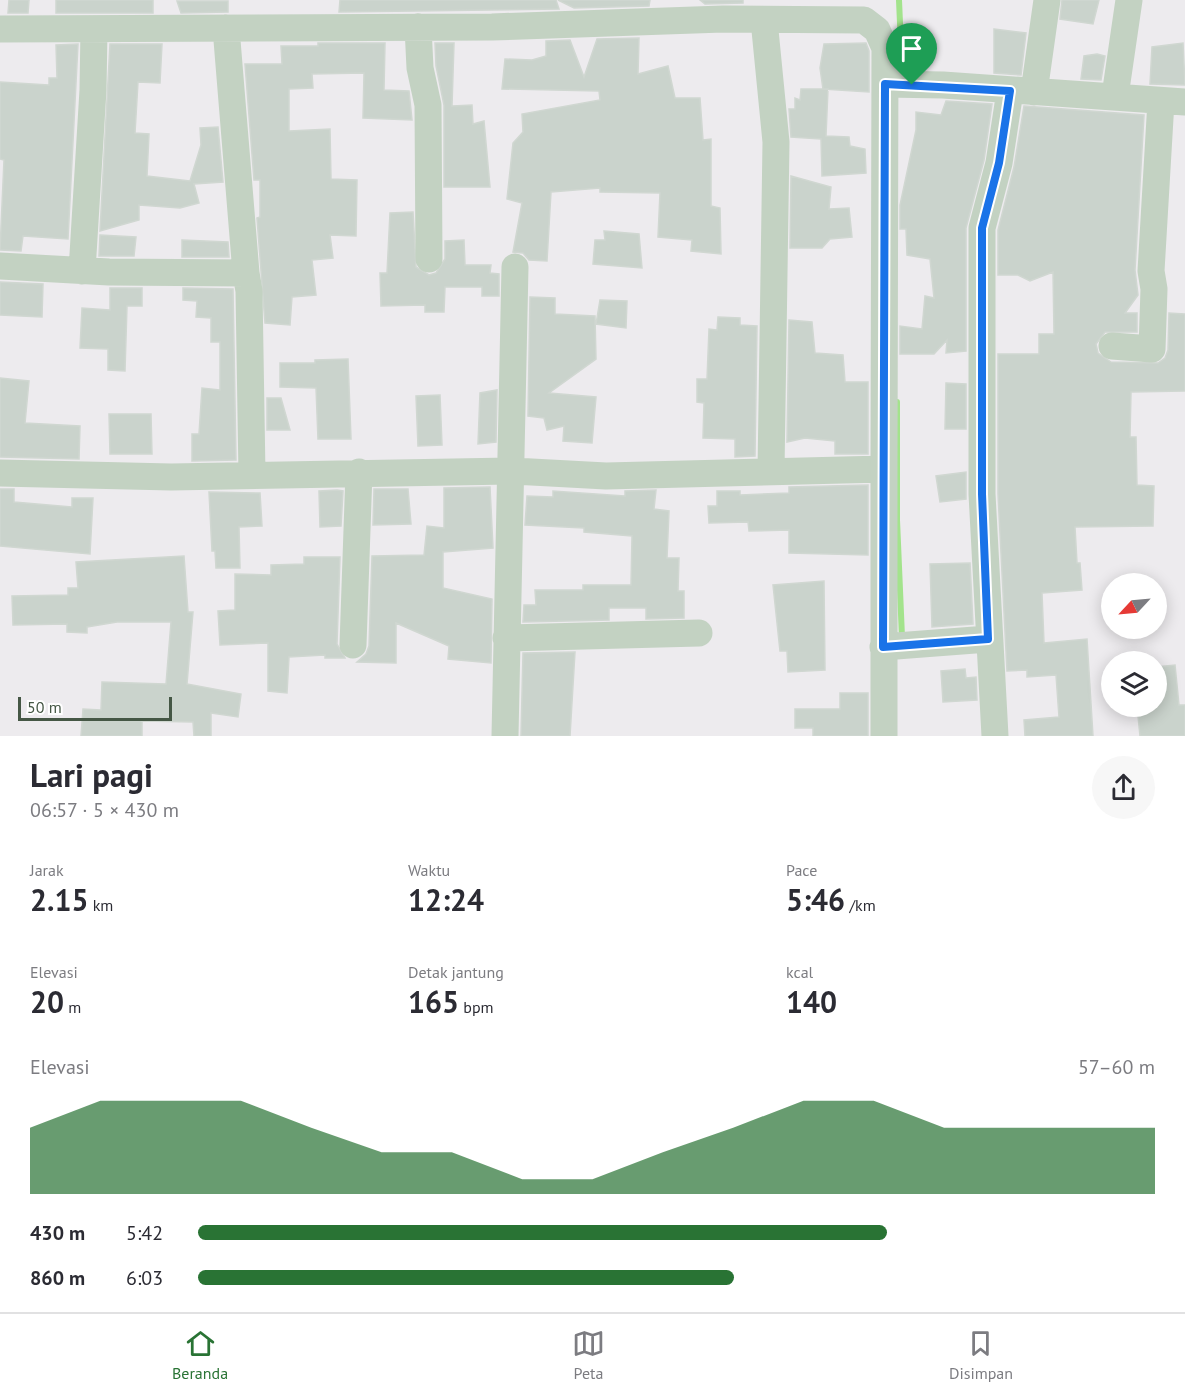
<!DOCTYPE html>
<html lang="id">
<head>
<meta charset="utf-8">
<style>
	:root { --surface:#fff; --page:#f7f7f7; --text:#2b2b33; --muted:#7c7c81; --line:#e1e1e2; --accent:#297334 }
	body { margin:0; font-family:"PT Sans",sans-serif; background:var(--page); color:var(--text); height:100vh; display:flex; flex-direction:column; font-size:22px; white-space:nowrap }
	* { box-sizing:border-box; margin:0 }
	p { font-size:20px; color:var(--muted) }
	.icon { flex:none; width:33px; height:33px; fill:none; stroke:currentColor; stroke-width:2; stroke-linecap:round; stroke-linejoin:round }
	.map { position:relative; height:736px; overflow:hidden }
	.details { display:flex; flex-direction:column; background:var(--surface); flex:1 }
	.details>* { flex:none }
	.needle { width:39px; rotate:244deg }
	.fabs { position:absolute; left:1101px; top:573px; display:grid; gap:12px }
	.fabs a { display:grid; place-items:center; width:66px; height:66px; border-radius:50%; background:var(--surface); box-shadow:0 3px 15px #0003; font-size:30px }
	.scale { position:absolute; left:18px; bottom:15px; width:154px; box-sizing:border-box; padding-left:6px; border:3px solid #455745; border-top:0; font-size:16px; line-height:21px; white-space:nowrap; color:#455745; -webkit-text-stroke:4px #fff; paint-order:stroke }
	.pin { position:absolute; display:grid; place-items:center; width:51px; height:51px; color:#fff; margin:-62px -26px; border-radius:50% 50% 50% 0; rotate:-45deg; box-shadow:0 0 6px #0007 }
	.pin .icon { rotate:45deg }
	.round { display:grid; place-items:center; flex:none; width:63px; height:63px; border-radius:32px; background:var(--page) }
	.summary { display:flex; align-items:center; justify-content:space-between; height:102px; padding:0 30px }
	h1 { font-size:33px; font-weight:700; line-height:45px }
	.stats { display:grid; grid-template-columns:repeat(3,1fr); gap:9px; height:102px; padding:6px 30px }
	.stats div { display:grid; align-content:center }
	.stats b { font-size:30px; font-weight:700 }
	.stats small { font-size:16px; font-weight:400 }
	.stats p { font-size:16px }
	.chart { height:168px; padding:12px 30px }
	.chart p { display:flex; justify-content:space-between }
	.chart svg { width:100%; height:108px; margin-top:6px; fill:var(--accent); opacity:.7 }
	ul { padding:0 30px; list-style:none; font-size:20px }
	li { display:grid; grid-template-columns:96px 72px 1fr; align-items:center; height:45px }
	li i { height:15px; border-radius:8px; background:var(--accent) }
	.tabs { display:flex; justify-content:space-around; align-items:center; height:84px; border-top:2px solid var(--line); background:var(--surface); font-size:16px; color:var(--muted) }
	.tabs a { display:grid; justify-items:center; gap:3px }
	.tabs .current { color:var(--accent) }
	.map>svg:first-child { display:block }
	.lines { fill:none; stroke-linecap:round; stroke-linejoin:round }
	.stream { stroke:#a3e38c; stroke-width:6 }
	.building { fill:#cad3cc; stroke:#d0d7d1; stroke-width:1.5 }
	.minor { stroke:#c3d2c2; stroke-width:27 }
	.route-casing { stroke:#fff; stroke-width:12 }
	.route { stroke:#1a73e8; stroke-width:8 }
</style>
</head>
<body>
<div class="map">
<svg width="1185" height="736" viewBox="0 0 1185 736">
	<rect width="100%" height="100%" fill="#edebee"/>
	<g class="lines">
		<path class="stream" d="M897 70 901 46 899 0
			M897 402V520L902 637"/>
	</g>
	<path class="building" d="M9 0H29L28 13H8Z
		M56 0H153V13H56Z
		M340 0H556L559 9 339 12Z
		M558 0H650L649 6 574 8Z
		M700 0H743V3L705 4Z
		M1062 0H1099L1093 24 1060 19Z
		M177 1H228V12L181 13Z
		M994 29 1026 33 1021 75 994 73Z
		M639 38 638 74 668 66 675 98H700L703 140 711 139V206L720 208 721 254 691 251 692 240 658 237 660 193 600 192V188L551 192 547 261 529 260 523 253 513 252 522 203 507 199 513 143 523 132 522 114 600 100 599 91 502 89 505 59 532 60 546 56V41L570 40 584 77 597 39Z
		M318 43H385L384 90 409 91 412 120 363 118 364 73 312 74 313 88 289 89V131L330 129 331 179 357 180 356 236 330 235 333 258 312 260 316 295 292 297 290 325 265 323 257 218 260 217V180H254L245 64H282L281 46H318Z
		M435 43H454L452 106 472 105 473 124 484 121 490 187H444V105L436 66Z
		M866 43 869 51V92L823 89 820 68 824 44Z
		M1183 43 1185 85 1150 84 1152 47Z
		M78 44 68 239 23 236 21 251 0 250 4 160 0 159V82L49 85V78H57L56 45Z
		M110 44H162L160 83 138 82 135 133 149 134 147 176 190 181 201 145 200 128 218 127 223 182 194 184 199 203 180 208 139 205V220L100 231Z
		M1097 54 1105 56 1101 80 1081 79 1084 56Z
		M801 89H828L826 136 849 137 850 146 865 149 866 173 822 176 821 139 791 137 789 109H795V98L800 100Z
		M946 101 992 104 984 160 966 228V351L946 353 947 340 934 354H900V326L922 329 925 296 934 298 930 259 907 255 906 229H900V205L916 130V112L941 115Z
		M1024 106 1144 115 1135 270 1138 295 1125 313H1137V332H1105L1096 344 1098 353 1111 362 1158 363 1165 358 1168 350 1169 313 1185 314V391L1131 392 1130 437H1136L1137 485 1154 486 1153 526 1075 527 1077 563H1080L1082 590 1042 593 1044 643 1087 639 1093 736H1025L1024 720 1059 717 1056 675 1027 677V670L1007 671 998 494V354H1039V334H1054L1053 272 1030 281 1018 275H998V230L1014 167Z
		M791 176 831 187 829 209 849 208 852 237 830 239 822 248H790Z
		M413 212 416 267 429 275 436 273 445 259V241L464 240 465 265H491L490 273 499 274V296H482V287H445L444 312H425V305L381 306 380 273H387L390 213Z
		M604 231 639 234 642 268 593 264 595 240H605Z
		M100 235 136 237 134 256H99Z
		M182 240 228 242 229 257H182Z
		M0 282 43 284 42 317 0 315Z
		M110 288H142V306H127L125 371 108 370V349L80 348 82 308 110 310Z
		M183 288 233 289 236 460 192 461V434H199L202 388 220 390V342H211V318L196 317 197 301 183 300Z
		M530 297 555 298V314L595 316 596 359 549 393 596 397 592 443 563 441 564 426 547 430 544 418 528 416Z
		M600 300 627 301 626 328 596 324Z
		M718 317 740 318V325L757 326 755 456 735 457V439L703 438 704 403 697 402V379H707L709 329 717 330Z
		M789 320 812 322 815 353 843 355 845 382H868V454H835V441L805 438 787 442Z
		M348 359 351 439H318L316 388 280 387V363H315V360Z
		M0 378 29 381 25 423 80 426 79 459 0 457Z
		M946 383 966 384V429H945Z
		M497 390 496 442 478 444 480 393Z
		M440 395 442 445 418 446 416 396Z
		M267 398H281L290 430H267Z
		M109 414H151L152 454H110Z
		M966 472V499L940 502 936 476Z
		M868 485V555L789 553V530L749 531 748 522 709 523 708 506H717V491H740V495L789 493V487Z
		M490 487 493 548 443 552V588L492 599 491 663 448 659 449 646 396 623V663L357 662 366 654 369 646 372 556 424 555 427 526 444 528V488Z
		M0 489H14V502L72 507V498H93L90 554 0 546Z
		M374 489H408L411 524 373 525Z
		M337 490 343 491 341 526 320 527 319 491Z
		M656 490 654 509 669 511 667 558H679L678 591H684V618L646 619V608H609V620L523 622 524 605H536L535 590H583V585H631L632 536 584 532V528L525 525 527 496 553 497V491L625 496V491Z
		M209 492 260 493 262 526 239 527 240 568H216L215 551H212Z
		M184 556 188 612H193L187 684 241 694 238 717 211 713V736H194L193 722 142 721V736H81L83 709 101 710 102 682 166 684 171 622H117L87 627V633L67 632V624L13 625 12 596 68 595V588H78L76 562Z
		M304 557H340L337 644 345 658H325V655L289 657 287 693 268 691V643L220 645 218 611 235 610V574L271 575V565L304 564Z
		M970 563 973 624 932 627 930 564Z
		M824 581 825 670 788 672 787 651H780L773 585Z
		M575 652 570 736H521L523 653Z
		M1175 665 1179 705H1185V736H1140L1137 706H1156V667Z
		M965 669 966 678 976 677 977 700 943 702 941 671Z
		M840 693H868V736H813V728H795V709H840Z"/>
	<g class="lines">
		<path class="minor" d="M764 20 776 142 771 471
			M418 27 420 68 428 105 429 259
			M226 28 246 273
			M0 29 492 27 723 19 864 20 877 30 885 48 884 469
			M885 84 943 85 1185 102
			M1034 92 1047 0
			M1115 96 1129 0
			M0 266 109 272 246 273 249 291 252 475
			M82 271 93 90 94 29
			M1112 346 1152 349 1154 289 1151 271 1161 101
			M0 473 171 477 513 471 606 476 884 469V736
			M506 638 699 633
			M353 645 359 472
			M883 647 988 639
			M505 736 515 267
			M995 736 982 494V228L999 163 1010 91"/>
	</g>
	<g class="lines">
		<g class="route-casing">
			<path id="route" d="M885 84 1010 91 999 163 982 228V494L988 639 883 647Z"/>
		</g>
		<use href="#route" class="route"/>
	</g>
</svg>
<div class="fabs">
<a><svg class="needle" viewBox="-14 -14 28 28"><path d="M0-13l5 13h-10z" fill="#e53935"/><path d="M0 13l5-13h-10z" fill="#7c7c81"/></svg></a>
<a><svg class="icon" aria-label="layers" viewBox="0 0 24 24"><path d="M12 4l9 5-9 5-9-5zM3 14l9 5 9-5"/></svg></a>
</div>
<div class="scale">50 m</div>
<div class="pin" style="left:912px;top:85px;background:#1e9e55"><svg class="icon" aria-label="arrive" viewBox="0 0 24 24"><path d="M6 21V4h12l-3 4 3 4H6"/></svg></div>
</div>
<section class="details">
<div class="summary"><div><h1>Lari pagi</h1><p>06:57 · 5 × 430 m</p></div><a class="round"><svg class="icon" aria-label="share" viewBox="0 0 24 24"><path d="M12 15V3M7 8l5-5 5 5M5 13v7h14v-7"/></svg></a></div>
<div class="stats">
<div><p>Jarak</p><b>2.15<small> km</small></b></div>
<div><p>Waktu</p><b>12:24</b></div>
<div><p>Pace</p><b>5:46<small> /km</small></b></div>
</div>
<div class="stats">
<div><p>Elevasi</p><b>20<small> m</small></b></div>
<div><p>Detak jantung</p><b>165<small> bpm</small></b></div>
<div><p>kcal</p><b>140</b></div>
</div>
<div class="chart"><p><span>Elevasi</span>57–60 m</p>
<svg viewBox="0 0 160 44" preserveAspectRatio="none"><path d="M0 44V17L10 6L20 6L30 6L40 17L50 27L60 27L70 38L80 38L90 27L100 17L110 6L120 6L130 17L140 17L150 17L160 17V44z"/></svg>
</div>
<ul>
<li><b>430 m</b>5:42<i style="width:72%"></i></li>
<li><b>860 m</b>6:03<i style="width:56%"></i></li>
</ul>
</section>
<nav class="tabs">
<a class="current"><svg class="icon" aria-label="home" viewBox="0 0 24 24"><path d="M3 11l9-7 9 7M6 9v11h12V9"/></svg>Beranda</a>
<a><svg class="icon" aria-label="map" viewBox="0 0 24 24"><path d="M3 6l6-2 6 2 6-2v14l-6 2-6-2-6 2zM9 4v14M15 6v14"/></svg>Peta</a>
<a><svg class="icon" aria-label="saved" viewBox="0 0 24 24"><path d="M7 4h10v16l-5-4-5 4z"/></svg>Disimpan</a>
</nav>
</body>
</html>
